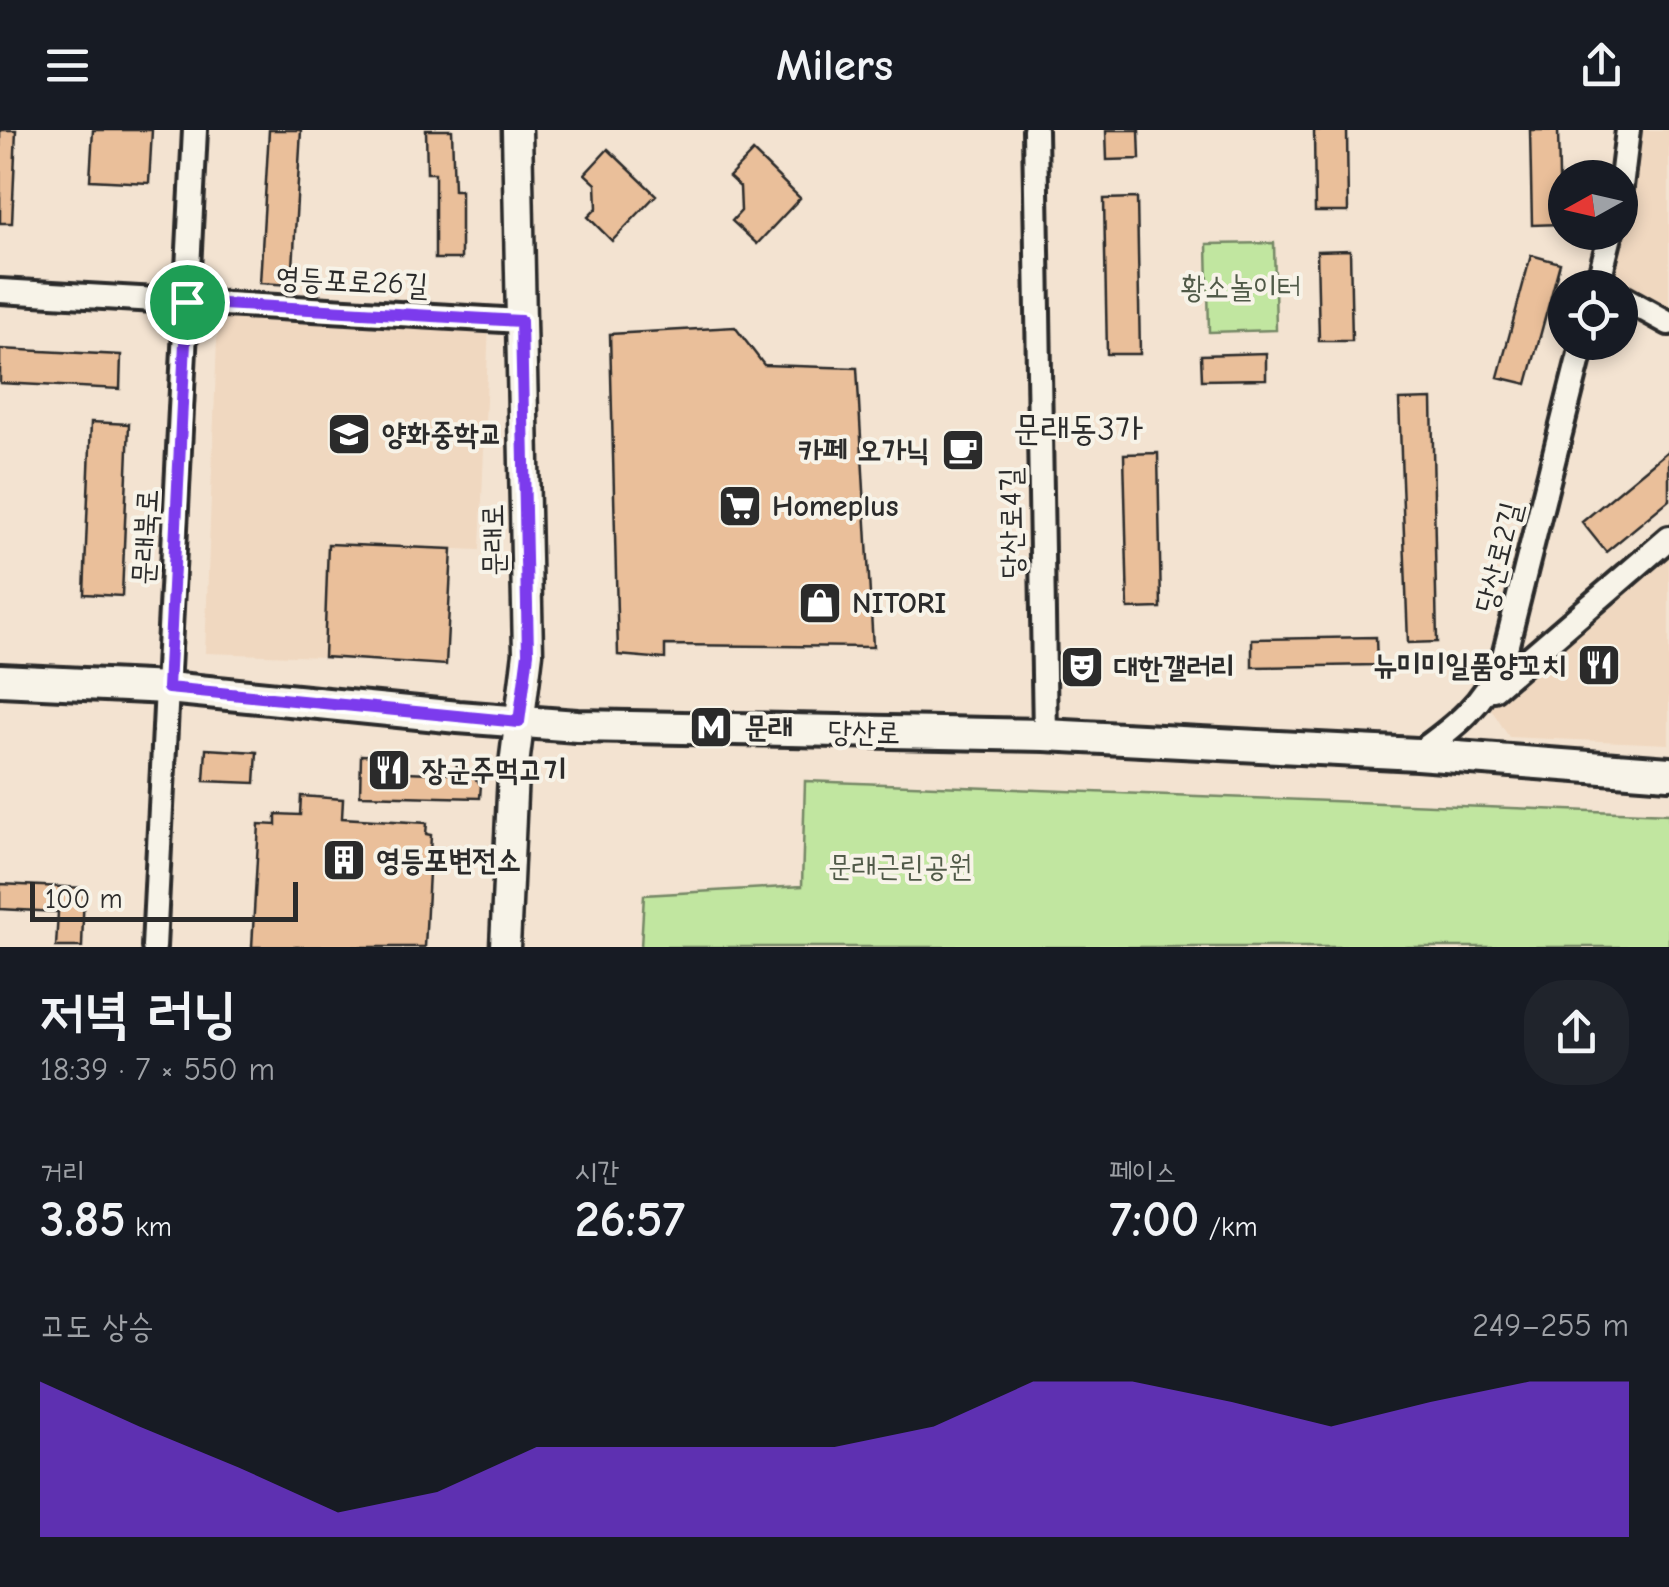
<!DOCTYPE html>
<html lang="ko">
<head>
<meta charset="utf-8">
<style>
	:root { --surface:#171b24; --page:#20242c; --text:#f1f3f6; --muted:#9ea1a6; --accent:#7c3aed }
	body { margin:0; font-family:"Comic Neue","Poor Story",sans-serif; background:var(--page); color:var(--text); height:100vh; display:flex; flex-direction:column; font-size:38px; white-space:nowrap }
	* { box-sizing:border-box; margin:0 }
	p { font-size:32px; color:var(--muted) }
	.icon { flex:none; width:55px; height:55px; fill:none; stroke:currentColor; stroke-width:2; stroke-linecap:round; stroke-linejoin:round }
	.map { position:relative; height:817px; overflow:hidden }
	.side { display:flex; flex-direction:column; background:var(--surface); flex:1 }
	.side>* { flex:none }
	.needle { width:65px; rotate:262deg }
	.tools { position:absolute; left:1548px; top:30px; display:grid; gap:20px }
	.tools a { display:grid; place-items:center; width:90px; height:90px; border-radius:50%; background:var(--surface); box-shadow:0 5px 15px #0003; font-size:50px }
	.scale { position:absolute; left:30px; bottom:25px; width:268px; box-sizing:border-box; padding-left:10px; border:5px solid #2b2b2b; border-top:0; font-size:28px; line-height:35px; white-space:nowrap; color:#2b2b2b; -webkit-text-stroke:8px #f7f3e8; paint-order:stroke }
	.pin { position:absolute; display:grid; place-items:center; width:85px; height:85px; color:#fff; margin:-42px; border:5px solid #fff; border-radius:50%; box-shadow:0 2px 10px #0007 }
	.round { display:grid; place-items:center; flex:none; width:105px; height:105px; border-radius:40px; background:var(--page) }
	.summary { display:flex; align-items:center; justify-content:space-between; height:170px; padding:0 40px }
	h1 { font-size:55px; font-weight:700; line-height:75px }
	.metrics { display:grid; grid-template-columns:repeat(3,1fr); gap:15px; height:170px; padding:10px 40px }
	.metrics div { display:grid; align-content:center }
	.metrics b { font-size:50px; font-weight:700 }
	.metrics small { font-size:28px; font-weight:400 }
	.metrics p { font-size:28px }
	.chart { height:280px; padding:20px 40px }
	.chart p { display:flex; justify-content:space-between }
	.chart svg { width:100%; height:180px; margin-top:10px; fill:var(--accent); opacity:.7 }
	header { display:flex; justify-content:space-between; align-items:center; height:130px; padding:0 40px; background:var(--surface); font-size:45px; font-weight:700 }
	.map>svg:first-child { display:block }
	.built { fill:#f0d8c0 }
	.green { fill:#c1e6a0; stroke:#768866; stroke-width:2.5 }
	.building { fill:#eabf9a; stroke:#2b2b2b; stroke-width:2.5 }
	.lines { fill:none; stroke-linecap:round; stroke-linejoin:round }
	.minor-casing { stroke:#2b2b2b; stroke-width:30 }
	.tertiary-casing { stroke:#2b2b2b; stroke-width:35 }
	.secondary-casing { stroke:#2b2b2b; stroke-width:38 }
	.minor { stroke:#f7f3e8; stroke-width:22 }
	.tertiary { stroke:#f7f3e8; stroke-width:28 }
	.secondary { stroke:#f7f3e8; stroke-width:30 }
	.route-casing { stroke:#fff; stroke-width:20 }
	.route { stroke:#7c3aed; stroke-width:12 }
	.labels { text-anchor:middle; stroke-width:8; stroke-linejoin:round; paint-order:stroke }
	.street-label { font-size:30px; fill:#2b2b2b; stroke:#f7f3e8 }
	.park-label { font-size:30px; fill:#505a48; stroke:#f7f3e8 }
	.poi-label { font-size:30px; font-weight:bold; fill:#2b2b2b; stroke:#f7f3e8; text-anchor:start }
	.quarter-label { font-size:35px; fill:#2b2b2b; stroke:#f7f3e8 }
</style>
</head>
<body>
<header><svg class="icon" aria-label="menu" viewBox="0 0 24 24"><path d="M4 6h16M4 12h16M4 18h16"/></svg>Milers<svg class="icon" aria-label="share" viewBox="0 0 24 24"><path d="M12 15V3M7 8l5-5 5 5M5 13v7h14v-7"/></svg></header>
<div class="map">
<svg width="1669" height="817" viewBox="0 0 1669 817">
	<rect width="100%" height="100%" fill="#f3e3d1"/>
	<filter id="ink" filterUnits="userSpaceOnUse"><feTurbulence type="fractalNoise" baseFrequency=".01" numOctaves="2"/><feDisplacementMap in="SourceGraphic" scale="20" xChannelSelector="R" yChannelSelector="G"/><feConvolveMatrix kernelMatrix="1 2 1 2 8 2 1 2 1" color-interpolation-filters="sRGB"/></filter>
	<g filter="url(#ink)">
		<path class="built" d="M1628 0H1669V193L1620 158 1604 157 1620 102V65Z
			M218 183 489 193 480 420 328 414 324 527 205 523Z
			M1669 410V614L1509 607 1484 568Z"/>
		<path class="green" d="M1274 113 1276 200 1209 202 1207 114Z
			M805 651 1669 684V817H641L644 765 802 756Z"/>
		<path class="building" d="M0 0H16L12 93H0Z
			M93 0H152L149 53 90 50Z
			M269 0H301L292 155 260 153Z
			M426 0H452L454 60H461V129H435V43H427Z
			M1106 0H1139L1140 29 1107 30Z
			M1314 0H1347L1348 82H1315Z
			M1530 0H1558L1560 94 1532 95Z
			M608 19 656 65 612 111 588 87 597 78 596 54 585 44Z
			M753 22 800 68 757 114 732 91 741 81 740 57 729 47Z
			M1137 68 1140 224H1107L1104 69Z
			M1350 120 1352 211H1319L1317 121Z
			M1531 125 1560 133 1527 254 1498 247Z
			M735 197 764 235 857 238 873 517 665 515V529L618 525 610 204Z
			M0 219 121 225 120 259 0 253Z
			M1266 223V249L1202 250 1201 225Z
			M1432 269 1437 512 1408 513 1399 270Z
			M91 292 129 294 122 466 84 464Z
			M1669 320V370L1606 422 1582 392Z
			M1158 323 1161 478 1128 479 1124 324Z
			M328 414 452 419 446 535 324 527Z
			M1376 507 1377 535 1252 537V509Z
			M206 619 257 622 255 653 204 651Z
			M361 625 406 627V642L456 644 457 633 481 654 480 668 360 665Z
			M301 666 343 669 342 688 427 693 426 704 431 705 425 817H252L259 694 276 695V684L300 685Z
			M0 754 84 758 82 817H56L58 782 0 779Z"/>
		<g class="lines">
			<g class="minor-casing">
				<path id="minor" d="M1035 0 1045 605
					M1620 65 1628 0
					M1597 158 1611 102
					M0 161 521 191
					M1620 166 1669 193
					M1494 559 1669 408
					M1417 624C1456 596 1483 575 1503 530L1583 212
					M154 817 195 0"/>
			</g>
			<g class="tertiary-casing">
				<path id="tertiary" d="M505 817 513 643 528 523 517 0"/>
			</g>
			<g class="secondary-casing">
				<path id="secondary" d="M0 550 168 558 458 587 577 596 1045 605 1417 624 1669 643"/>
			</g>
			<use href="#minor" class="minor"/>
			<use href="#tertiary" class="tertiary"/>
			<use href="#secondary" class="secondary"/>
		</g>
	</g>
	<g class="lines" filter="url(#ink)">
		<g class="route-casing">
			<path id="route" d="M187 172 521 191 528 523 519 592 168 558Z"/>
		</g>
		<use href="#route" class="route"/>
	</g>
	<defs>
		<g id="school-square" transform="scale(2.25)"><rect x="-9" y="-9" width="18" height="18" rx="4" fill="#2b2b2b" stroke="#f7f3e8"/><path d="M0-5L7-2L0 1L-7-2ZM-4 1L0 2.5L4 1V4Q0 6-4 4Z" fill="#fff"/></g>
		<g id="cafe-square" transform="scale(2.25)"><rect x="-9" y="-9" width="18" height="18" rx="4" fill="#2b2b2b" stroke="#f7f3e8"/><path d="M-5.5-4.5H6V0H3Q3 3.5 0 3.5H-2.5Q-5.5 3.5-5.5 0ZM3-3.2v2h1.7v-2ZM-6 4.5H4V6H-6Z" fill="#fff"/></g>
		<g id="supermarket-square" transform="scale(2.25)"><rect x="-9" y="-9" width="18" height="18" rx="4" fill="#2b2b2b" stroke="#f7f3e8"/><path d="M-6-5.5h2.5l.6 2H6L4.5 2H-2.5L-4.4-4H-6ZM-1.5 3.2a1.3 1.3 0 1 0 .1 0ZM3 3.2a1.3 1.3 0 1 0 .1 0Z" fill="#fff"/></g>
		<g id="shop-square" transform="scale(2.25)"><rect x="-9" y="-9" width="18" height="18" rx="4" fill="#2b2b2b" stroke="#f7f3e8"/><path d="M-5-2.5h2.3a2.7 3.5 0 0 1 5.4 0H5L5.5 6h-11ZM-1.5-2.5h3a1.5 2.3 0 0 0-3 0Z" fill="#fff"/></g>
		<g id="restaurant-square" transform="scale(2.25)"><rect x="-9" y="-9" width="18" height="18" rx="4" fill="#2b2b2b" stroke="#f7f3e8"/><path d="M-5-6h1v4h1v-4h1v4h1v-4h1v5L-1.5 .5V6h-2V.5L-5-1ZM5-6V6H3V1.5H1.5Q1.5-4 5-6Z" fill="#fff"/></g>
		<g id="theatre-square" transform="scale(2.25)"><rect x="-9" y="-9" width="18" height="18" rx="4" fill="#2b2b2b" stroke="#f7f3e8"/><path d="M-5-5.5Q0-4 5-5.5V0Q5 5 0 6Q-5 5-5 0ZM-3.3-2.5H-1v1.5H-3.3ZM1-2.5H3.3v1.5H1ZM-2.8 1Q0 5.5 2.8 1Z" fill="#fff"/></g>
		<g id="metro-square" transform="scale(2.25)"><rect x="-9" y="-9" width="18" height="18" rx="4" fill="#2b2b2b" stroke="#f7f3e8"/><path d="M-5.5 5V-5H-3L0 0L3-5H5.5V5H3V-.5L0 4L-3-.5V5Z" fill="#fff"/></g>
		<g id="building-square" transform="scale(2.25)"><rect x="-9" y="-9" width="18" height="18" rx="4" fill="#2b2b2b" stroke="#f7f3e8"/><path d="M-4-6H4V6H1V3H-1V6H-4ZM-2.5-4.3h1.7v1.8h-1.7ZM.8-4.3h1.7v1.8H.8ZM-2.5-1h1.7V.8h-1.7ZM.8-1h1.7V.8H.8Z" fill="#fff"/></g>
	</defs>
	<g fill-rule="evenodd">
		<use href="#school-square" x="349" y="304"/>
		<use href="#cafe-square" x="963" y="320"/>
		<use href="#supermarket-square" x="740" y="376"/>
		<use href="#shop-square" x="820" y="473"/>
		<use href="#restaurant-square" x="1599" y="535"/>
		<use href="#theatre-square" x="1082" y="537"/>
		<use href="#metro-square" x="711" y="597"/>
		<use href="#restaurant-square" x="389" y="640"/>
		<use href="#building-square" x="344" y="730"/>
	</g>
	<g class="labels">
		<g class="street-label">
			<text transform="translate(352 151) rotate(3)" y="10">영등포로26길</text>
			<text transform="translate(1011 393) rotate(-91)" y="10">당산로4길</text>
			<text transform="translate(145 407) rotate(-87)" y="10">문래북로</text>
			<text transform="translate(493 410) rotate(-91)" y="10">문래로</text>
			<text transform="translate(1498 427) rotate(-76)" y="10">당산로2길</text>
			<text transform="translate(864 602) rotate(1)" y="10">당산로</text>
		</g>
		<g class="park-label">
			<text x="1241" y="167">황소놀이터</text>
			<text x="900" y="746">문래근린공원</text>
		</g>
		<g class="poi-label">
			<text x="382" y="314">양화중학교</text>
			<text x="930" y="330" text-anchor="end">카페 오가닉</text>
			<text x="772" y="386">Homeplus</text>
			<text x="852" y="483">NITORI</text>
			<text x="1566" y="545" text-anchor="end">뉴미미일품양꼬치</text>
			<text x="1114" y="547">대한갤러리</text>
			<text x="744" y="607">문래</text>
			<text x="422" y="650">장군주먹고기</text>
			<text x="376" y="740">영등포변전소</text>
		</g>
		<g class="quarter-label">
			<text x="1078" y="310">문래동3가</text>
		</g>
	</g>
</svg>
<div class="tools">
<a><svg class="needle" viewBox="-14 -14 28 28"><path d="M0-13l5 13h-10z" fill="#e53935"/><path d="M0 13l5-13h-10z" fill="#9ea1a6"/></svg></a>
<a><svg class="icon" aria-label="locate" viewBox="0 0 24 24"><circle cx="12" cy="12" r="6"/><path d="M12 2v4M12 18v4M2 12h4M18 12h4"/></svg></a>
</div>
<div class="scale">100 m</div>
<div class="pin" style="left:187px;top:172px;background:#1e9e55"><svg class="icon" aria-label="arrive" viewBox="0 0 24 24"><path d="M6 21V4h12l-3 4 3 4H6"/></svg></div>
</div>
<section class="side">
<div class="summary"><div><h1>저녁 러닝</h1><p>18:39 · 7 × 550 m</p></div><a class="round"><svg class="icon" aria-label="share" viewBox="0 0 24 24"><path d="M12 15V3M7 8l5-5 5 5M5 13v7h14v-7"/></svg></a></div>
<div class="metrics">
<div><p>거리</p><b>3.85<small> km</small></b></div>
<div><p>시간</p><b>26:57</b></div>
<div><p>페이스</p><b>7:00<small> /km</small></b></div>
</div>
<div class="chart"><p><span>고도 상승</span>249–255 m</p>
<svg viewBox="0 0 160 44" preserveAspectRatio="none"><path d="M0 44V6L10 17L20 27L30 38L40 33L50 22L60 22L70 22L80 22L90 17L100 6L110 6L120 11L130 17L140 11L150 6L160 6V44z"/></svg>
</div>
</section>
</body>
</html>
